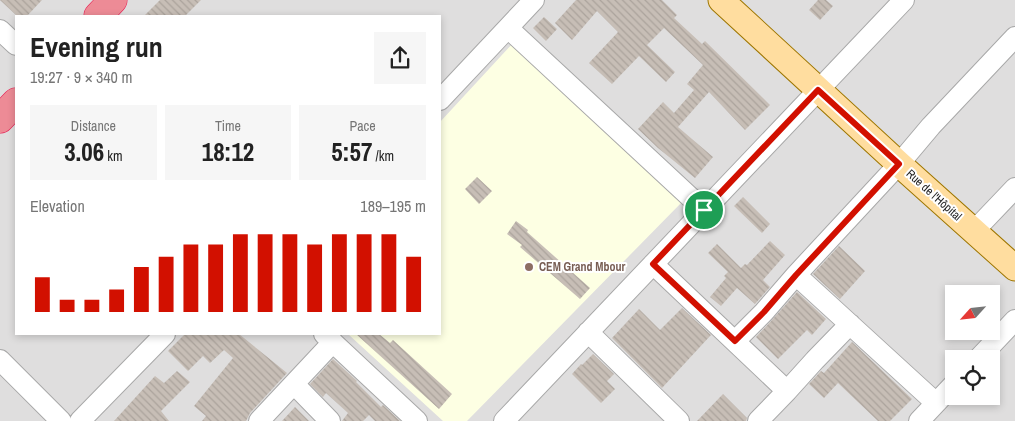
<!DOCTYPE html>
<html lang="en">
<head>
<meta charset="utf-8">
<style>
	:root { --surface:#fff; --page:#f6f6f6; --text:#222; --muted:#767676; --accent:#d21000 }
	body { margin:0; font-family:"Archivo Narrow",sans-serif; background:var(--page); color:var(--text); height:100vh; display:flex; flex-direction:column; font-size:19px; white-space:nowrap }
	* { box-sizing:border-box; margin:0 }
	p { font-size:16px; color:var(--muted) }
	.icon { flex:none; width:28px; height:28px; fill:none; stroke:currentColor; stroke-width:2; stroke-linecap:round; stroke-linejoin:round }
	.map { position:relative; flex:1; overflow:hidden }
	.details { position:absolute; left:15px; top:15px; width:426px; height:320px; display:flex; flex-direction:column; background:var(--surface); border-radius:0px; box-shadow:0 2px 8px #0003 }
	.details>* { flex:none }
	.needle { width:32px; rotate:243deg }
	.buttons { position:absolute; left:945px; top:285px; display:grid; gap:10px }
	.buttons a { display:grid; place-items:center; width:55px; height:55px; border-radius:0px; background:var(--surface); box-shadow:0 2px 8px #0003; font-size:25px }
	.pin { position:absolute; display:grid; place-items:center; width:42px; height:42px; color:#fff; margin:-21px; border:2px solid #fff; border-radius:50%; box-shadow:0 1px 5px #0007 }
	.round { display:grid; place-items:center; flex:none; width:52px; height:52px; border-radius:0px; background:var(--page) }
	.headline { display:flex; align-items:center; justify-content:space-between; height:85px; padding:0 15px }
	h1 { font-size:28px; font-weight:700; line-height:38px }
	.figures { display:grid; grid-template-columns:repeat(3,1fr); gap:8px; height:85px; padding:5px 15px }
	.figures div { display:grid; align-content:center; border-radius:0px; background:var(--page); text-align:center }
	.figures b { font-size:25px; font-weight:700 }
	.figures small { font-size:14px; font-weight:400 }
	.figures p { font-size:14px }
	.chart { height:140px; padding:10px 15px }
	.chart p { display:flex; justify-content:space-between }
	.chart svg { width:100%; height:90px; margin-top:5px; stroke:var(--accent); stroke-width:6 }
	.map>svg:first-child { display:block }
	.residential { fill:#dfdede; fill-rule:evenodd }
	.education { fill:#fdffe3 }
	.building { fill:url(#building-back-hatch) }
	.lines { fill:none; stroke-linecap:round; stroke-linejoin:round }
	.minor-casing { stroke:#a8a8a8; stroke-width:22 }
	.major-casing { stroke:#9e7600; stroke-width:27 }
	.highway-casing { stroke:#e61e53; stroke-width:29 }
	.minor { stroke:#fff; stroke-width:20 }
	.major { stroke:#ffdd9f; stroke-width:25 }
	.highway { stroke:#ed8b96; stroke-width:28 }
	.route-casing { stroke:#fff; stroke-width:10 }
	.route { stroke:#d21000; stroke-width:6 }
	.education-dot { fill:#8d6e63; stroke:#fff; stroke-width:2 }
	.labels { text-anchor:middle; stroke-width:4; stroke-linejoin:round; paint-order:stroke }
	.street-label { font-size:12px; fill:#212121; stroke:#fff }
	.education-label { font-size:12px; font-weight:bold; fill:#785e54; stroke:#fff; text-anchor:start }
</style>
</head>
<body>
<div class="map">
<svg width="1015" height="421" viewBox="0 0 1015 421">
	<defs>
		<pattern id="building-back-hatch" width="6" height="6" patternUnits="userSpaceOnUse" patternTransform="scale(1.25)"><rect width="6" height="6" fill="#c7beb6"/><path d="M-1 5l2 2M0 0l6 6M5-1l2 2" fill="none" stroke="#aba39c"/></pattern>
	</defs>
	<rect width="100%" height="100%" fill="#f2efe7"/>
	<path class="residential" d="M0 0H1015V421H0ZM16 16H440V334H16ZM954 294H991V331H954ZM954 359H991V396H954Z"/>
	<path class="education" d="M513 43 683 201 467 421H443L348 334H440V122Z"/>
	<path class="building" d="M0 0H42L27 16H17Z
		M160 0H201L185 16H144Z
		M576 0H662L677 15 674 18 702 44 705 41 770 105 745 130 709 92 678 127 713 157 695 178 658 148 638 129 663 102 674 113 694 90 687 84 703 65 664 28 647 45 675 72 666 82 639 56 612 84 589 63 618 32 597 11 572 40 555 23Z
		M818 0H826L833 6 820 20 809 10Z
		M544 17 557 29 546 41 533 28Z
		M477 177 492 191 479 204 465 189Z
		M743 197 770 224 762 233 734 206Z
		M516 221 528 230 527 232 590 288 580 299 520 247 522 245 507 234Z
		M770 241 785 255 763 280 770 287 755 304 737 288 721 306 710 297 726 278 724 276 728 272 708 253 717 244 741 268 745 264 747 265Z
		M839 246 865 271 840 299 813 274Z
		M797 292 826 319 812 335 807 330 778 359 756 337 772 320Z
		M682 308 711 335 662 388 612 338 639 309 660 330Z
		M185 334H239L287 373 250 413 246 421H202L206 416 194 406 233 358 224 350 210 363 203 356 188 371 168 351Z
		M356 334H379L390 343 393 340 452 394 439 409Z
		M852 342 912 399 890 421H878L838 383 824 398 809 384 821 371 824 373Z
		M593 354 614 374 607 381 615 389 601 403 572 374 581 364 582 365Z
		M333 359 357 381 356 382 381 407 383 405 400 421H375L369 415 363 421H342L348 413 326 393 323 397 310 384Z
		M177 371 190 382 161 411 169 421H114L155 376 164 383Z
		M723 394 747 418 746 421H697Z
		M295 407 309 421H282Z"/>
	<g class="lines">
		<g class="minor-casing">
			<path id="minor" d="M508 28 704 210
				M0 30 16 45
				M440 100 534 0
				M974 231 1015 188
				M653 264 787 391
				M796 275 936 403
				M588 332 679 421
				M324 334 417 421
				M735 341 764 312 796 275 899 164 931 126 1015 37
				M978 359 1015 320
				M0 360 61 421
				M294 384 330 421
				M80 421 165 334
				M259 421 333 342
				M504 421 904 0
				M758 421 787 391 815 360 850 324
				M919 421 954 384"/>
		</g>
		<g class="major-casing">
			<path id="major" d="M721 0 899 164 1015 268"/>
		</g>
		<g class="highway-casing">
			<path id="highway" d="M98 16 113 0
				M0 119 16 102"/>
		</g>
		<use href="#minor" class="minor"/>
		<use href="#major" class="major"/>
		<use href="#highway" class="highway"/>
	</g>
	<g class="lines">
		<g class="route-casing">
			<path id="route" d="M818 90 899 164 796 275 764 312 735 341 653 264Z"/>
		</g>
		<use href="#route" class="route"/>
	</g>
	<circle class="education-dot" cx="529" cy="267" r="5"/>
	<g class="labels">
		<g class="street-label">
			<text transform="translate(934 195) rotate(42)" y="4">Rue de l'Hôpital</text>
		</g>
		<g class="education-label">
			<text x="539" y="271">CEM Grand Mbour</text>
		</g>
	</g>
</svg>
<div class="buttons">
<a><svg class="needle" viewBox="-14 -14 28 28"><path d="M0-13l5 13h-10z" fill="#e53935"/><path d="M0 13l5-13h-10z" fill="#767676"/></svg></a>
<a><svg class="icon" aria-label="locate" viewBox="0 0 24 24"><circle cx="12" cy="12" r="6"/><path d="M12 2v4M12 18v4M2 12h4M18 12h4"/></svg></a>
</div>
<div class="pin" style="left:704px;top:210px;background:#1e9e55"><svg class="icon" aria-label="arrive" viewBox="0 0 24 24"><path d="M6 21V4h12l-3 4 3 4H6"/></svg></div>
<section class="details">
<div class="headline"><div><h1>Evening run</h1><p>19:27 · 9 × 340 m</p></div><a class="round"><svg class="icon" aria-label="share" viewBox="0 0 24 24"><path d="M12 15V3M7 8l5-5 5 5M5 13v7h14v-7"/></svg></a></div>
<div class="figures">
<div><p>Distance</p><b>3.06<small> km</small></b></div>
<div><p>Time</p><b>18:12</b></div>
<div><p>Pace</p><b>5:57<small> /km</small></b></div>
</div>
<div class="chart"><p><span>Elevation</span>189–195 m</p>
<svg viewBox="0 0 160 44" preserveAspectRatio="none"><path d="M5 44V27M15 44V38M25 44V38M35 44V33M45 44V22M55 44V17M65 44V11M75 44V11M85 44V6M95 44V6M105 44V6M115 44V11M125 44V6M135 44V6M145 44V6M155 44V17"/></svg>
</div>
</section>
</div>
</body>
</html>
